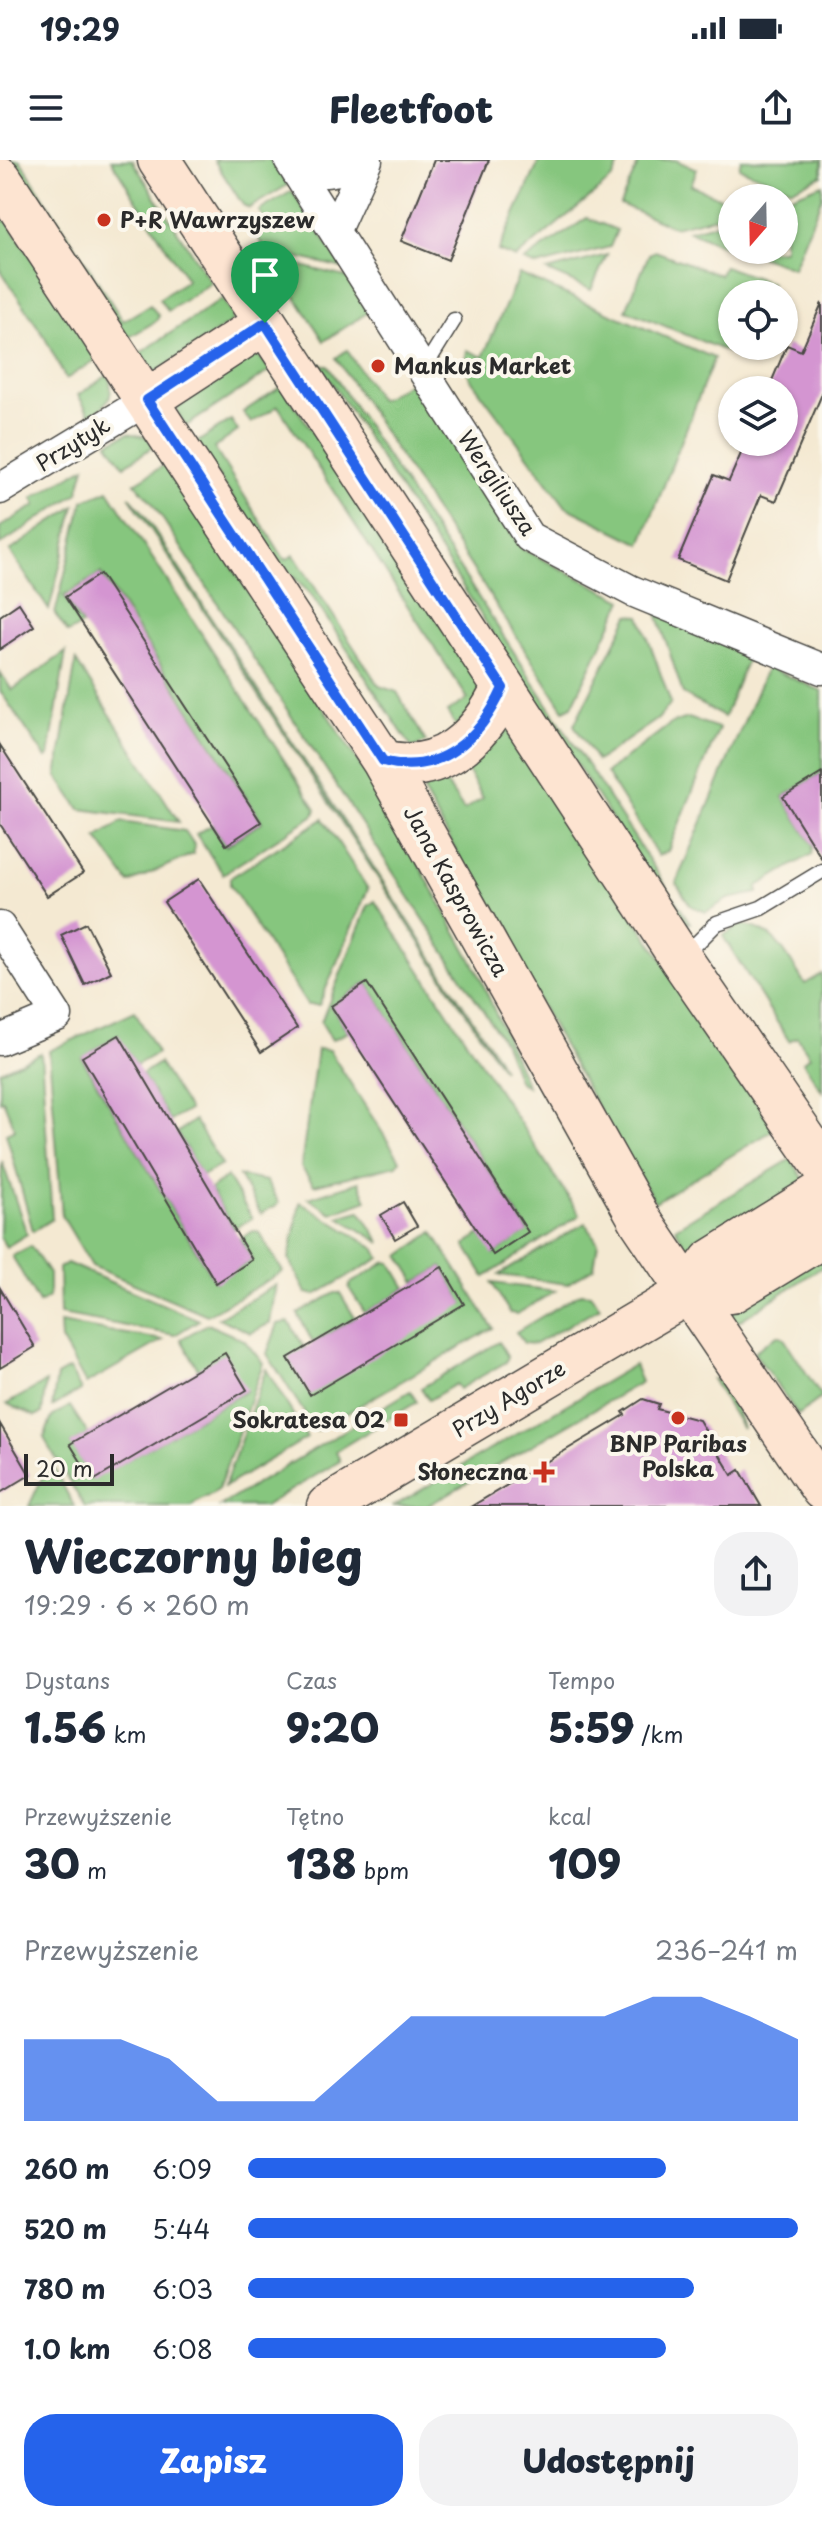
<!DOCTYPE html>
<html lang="pl">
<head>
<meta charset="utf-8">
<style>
	:root { --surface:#fff; --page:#f2f2f3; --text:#1f2937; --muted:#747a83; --accent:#2563eb }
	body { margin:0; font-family:"Playpen Sans",sans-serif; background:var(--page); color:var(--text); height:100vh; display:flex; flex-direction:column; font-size:30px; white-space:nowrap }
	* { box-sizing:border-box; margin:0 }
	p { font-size:26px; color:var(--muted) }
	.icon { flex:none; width:44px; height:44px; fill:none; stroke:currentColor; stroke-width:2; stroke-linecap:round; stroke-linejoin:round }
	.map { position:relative; height:1346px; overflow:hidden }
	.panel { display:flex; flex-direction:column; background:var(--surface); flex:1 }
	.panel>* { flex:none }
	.needle { width:52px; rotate:200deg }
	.fabs { position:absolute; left:718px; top:24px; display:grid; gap:16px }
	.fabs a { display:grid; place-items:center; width:80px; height:80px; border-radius:50%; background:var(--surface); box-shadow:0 2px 6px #0004; font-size:40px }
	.scale { position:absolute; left:24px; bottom:20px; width:90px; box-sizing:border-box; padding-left:8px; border:4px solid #2b2b2b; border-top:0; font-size:22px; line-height:28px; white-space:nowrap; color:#2b2b2b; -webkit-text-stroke:6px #fbf7ec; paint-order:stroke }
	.pin { position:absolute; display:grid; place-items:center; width:68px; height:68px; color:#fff; margin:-82px -34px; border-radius:50% 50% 50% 0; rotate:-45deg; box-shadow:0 0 8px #0007 }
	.pin .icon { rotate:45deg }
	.round { display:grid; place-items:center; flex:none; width:84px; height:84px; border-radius:32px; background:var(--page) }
	.overview { display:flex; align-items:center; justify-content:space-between; height:136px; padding:0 24px }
	h1 { font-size:44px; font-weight:800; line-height:60px }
	.stats { display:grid; grid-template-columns:repeat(3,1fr); gap:12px; height:136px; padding:8px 24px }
	.stats div { display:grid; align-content:center }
	.stats b { font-size:40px; font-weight:800 }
	.stats small { font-size:22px; font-weight:400 }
	.stats p { font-size:22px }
	.chart { height:224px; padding:16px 24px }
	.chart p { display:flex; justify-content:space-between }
	.chart svg { width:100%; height:144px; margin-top:8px; fill:var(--accent); opacity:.7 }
	.primary-button { display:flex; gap:16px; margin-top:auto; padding:16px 24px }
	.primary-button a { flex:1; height:92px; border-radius:32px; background:var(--accent); color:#fff; font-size:32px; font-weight:800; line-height:92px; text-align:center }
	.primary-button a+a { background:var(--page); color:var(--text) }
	ul { padding:0 24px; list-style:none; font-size:26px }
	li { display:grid; grid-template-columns:128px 96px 1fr; align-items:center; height:60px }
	li i { height:20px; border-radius:10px; background:var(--accent) }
	.status { display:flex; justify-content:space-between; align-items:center; height:56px; padding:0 40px; background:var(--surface); direction:ltr }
	.status svg { height:22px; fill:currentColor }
	header { display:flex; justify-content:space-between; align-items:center; height:104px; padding:0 24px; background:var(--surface); font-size:36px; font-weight:800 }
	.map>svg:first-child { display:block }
	.green { fill:#86c67e; stroke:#587854; stroke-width:2 }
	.building { fill:#d495d1 }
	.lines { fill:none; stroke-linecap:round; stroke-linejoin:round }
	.lane-casing { stroke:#494844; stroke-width:17 }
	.street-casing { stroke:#494844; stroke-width:33 }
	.secondary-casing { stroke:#494844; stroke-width:45 }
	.lane { stroke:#fff; stroke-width:14 }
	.street { stroke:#fff; stroke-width:30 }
	.secondary { stroke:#fde4d1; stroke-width:42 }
	.route-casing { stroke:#fff; stroke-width:16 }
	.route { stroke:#2563eb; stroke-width:10 }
	.poi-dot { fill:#c8321e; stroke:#fbf7ec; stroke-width:3 }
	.labels { text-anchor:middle; stroke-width:8; stroke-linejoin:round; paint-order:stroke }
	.poi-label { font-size:22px; font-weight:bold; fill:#2b2b2b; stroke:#fbf7ec; text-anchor:start }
	.street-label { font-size:22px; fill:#2b2b2b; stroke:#fbf7ec }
</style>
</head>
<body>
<div class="status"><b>19:29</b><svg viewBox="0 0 49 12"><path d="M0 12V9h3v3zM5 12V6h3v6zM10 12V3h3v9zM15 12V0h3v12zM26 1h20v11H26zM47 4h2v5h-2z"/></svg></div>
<header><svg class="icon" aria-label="menu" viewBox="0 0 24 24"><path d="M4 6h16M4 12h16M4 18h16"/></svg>Fleetfoot<svg class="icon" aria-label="share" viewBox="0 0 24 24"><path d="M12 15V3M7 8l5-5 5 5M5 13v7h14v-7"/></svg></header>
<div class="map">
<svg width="822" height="1346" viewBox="0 0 822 1346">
	<rect width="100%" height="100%" fill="#fbf7ec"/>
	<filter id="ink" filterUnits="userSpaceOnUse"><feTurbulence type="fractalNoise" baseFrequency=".0125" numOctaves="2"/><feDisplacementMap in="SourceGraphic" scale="16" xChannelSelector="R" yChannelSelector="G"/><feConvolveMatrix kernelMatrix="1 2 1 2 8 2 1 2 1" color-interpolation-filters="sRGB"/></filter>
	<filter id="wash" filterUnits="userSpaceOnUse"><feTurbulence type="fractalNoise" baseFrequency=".006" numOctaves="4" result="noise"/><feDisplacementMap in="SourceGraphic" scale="32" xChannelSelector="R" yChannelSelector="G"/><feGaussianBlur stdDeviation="1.8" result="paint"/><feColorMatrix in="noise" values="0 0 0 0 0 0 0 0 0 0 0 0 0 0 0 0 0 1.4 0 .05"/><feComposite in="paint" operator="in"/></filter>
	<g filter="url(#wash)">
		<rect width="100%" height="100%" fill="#f4e9d2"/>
		<path class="green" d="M11 0H20L123 161 150 145 159 156 156 161 128 178Z
			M111 0H132L211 123 168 151 159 139 187 120Z
			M214 0H272L288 25 249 48 243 45Z
			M540 0H621L613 18 516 98 498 91Z
			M640 0H675L697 9 691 25 732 43V53L674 67 620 44Z
			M741 0H822V15L792 29 739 8Z
			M822 24V37L793 108 759 96 762 90H784V39Z
			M292 31 343 108 266 90 257 76 270 67 259 51Z
			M0 49 97 199 66 219 45 178 0 109Z
			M587 58 617 70 610 87 537 106 524 101Z
			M732 59V90L689 71Z
			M655 91 720 115 724 106 771 123 766 134H732V186H740L737 196 626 150 649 94Z
			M607 95 591 130 547 111Z
			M271 98 349 118 370 151 324 181Z
			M519 114 714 198 641 384 566 347 470 218 465 206 467 190 483 197Z
			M222 139 232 154V162L156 212 150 210 139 194Z
			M347 190 379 240 413 221 522 389 623 440 572 546 564 550 336 198Z
			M252 197H260L271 210 186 266 177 252 178 244Z
			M320 204 328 206 690 763 679 764Z
			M108 215C116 235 107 247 90 255L78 235Z
			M282 226 479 522 483 538 456 566 447 552 468 539 278 246 251 263 243 252Z
			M231 260 238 271 214 288 285 400 294 395 379 526 397 532 426 582 412 588 312 436 268 391 196 283Z
			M128 273 147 277 154 286 124 306 108 283Z
			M166 304 386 645 477 810 527 926 519 922 503 881 151 341 135 323Z
			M85 307 78 333 0 385V367L36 345 33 338Z
			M108 330 316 649 314 655 223 714 196 674 212 665 226 686 262 662 101 413 64 436 82 465 68 473 55 454 83 341Z
			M129 336 140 348 497 897 503 910Z
			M75 346 49 450 10 391Z
			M657 453 749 494 724 557 683 534Z
			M629 455 640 456 671 543 658 559 597 601 574 565Z
			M66 492 49 596 46 598 0 531V512L12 530Z
			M76 501 179 662 80 649 57 616Z
			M767 507 822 531V613L783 637 813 685 812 694 758 726V733L728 739 706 752 691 746 676 723Z
			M688 558 719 568 668 691 658 696 606 613 672 563Z
			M506 564 775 969 655 1042 595 943 424 633 426 621 442 617 464 650 483 638 460 598Z
			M323 659 368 729 319 845H307L230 725V718Z
			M121 662 185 671 195 686 193 694 129 723 97 678Z
			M375 741 580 1055 485 1117 465 1085 480 1074 494 1094 528 1071 367 823 331 846 348 872 332 880 321 862 368 746Z
			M740 765C776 767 788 798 805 824L822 814V931L803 902 810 896 797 877 789 881 723 776Z
			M135 851 157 893 136 905 118 875 82 898 215 1122 252 1100 240 1079 253 1071 259 1072 283 1112 207 1155 92 1106 62 1056 49 891Z
			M317 889 329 890 400 1000 397 1005 314 1025 301 1007Z
			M41 893 52 1059 33 1071 6 973 15 969 3 940 0 941V911Z
			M159 903 189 950 170 961 142 914Z
			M194 960 222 1005 202 1016 177 973Z
			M791 999 805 1021 690 1094 675 1068Z
			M2 1001 27 1074 6 1087 0 1077Z
			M239 1016 266 1021 279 1043 261 1054Z
			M227 1017 252 1058 234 1069 210 1029Z
			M359 1022 367 1040 332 1053 308 1038Z
			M300 1042 375 1088 380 1098 315 1135 306 1133 289 1099Z
			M360 1051 381 1083 339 1057Z
			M585 1063 598 1083 594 1107 567 1124 499 1115Z
			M433 1072 493 1168 316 1271 267 1194 278 1164 289 1162 305 1188 463 1144 442 1107 416 1122 400 1096Z
			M31 1086 49 1114V1137L39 1143 12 1096Z
			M822 1095V1107L736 1163 728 1151Z
			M386 1102 391 1103 406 1128 365 1153 349 1128 350 1124Z
			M67 1103 85 1111 199 1160 175 1175 60 1154 59 1108Z
			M492 1123 555 1131 517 1154 510 1153Z
			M276 1125 270 1163 251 1173 218 1158Z
			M335 1133H340L355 1158 313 1183 298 1154Z
			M581 1133 590 1134 600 1147 535 1184 524 1183 516 1172Z
			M60 1163 163 1180 86 1224 61 1180Z
			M207 1164 244 1180 263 1203 218 1330 190 1346H84L44 1278 52 1257 70 1246 88 1274 71 1284 93 1320 246 1231 198 1209 181 1179Z
			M777 1175 783 1177 822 1237 798 1255 754 1192Z
			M499 1182 508 1197 506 1202 459 1229 456 1224 429 1240 421 1228Z
			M634 1205 641 1222 427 1346H394Z
			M69 1209 81 1230 52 1247 57 1216Z
			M266 1209 307 1278 224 1327Z
			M712 1219 720 1221 736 1248 742 1269Z
			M46 1222 42 1253 35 1256 7 1244Z
			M410 1231 417 1242 336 1291 340 1301 264 1346H220Z
			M48 1305 53 1307 74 1346H29Z"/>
		<g id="blocks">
			<path class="building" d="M434 0H489L448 100 401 81Z
				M822 143V234L776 341 761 335 726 420 678 400 714 315 729 321 746 282H784V230H768L787 185 801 191Z
				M100 414 261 662 226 685 65 437Z
				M19 443 34 466 0 489V456Z
				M0 585 83 713 47 736 0 664Z
				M822 613V699L783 637Z
				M199 719 297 868 261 892 164 742Z
				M86 763 111 812 85 825 61 775Z
				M367 823 528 1072 493 1095 331 846Z
				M119 875 252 1100 216 1123 82 897Z
				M403 1042 417 1066 395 1079 381 1055Z
				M442 1107 464 1144 310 1235 288 1198Z
				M0 1128 35 1187 0 1208Z
				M225 1193 247 1230 93 1321 70 1284Z
				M643 1239 659 1244 657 1249 699 1260 732 1315 740 1310 761 1346H472L625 1255 623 1252Z
				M0 1264 30 1315 0 1333Z"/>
		</g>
	</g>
	<g filter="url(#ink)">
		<use href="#blocks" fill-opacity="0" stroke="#494844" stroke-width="2"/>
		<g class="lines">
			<g class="lane-casing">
				<path id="lane" d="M423 210 454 160
					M684 796 717 763 761 748 822 711"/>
			</g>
			<g class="street-casing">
				<path id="street" d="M289 0 529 377 632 431 822 509
					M293 5C318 16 338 14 362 0
					M335 70 367 0
					M0 329 147 240
					M0 767 57 856 0 880"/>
			</g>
			<g class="secondary-casing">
				<path id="secondary" d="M159 0 681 799 822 1004
					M0 18 383 601 642 1063 822 1329
					M147 240 265 163
					M383 601C440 617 481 577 503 528
					M689 1132H731L822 1077
					M328 1346 689 1132 711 1101 822 1032"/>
			</g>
			<use href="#lane" class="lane"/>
			<use href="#street" class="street"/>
			<use href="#secondary" class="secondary"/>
		</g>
	</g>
	<g class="lines" filter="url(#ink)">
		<g class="route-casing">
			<path id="route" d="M265 163 503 528C481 577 440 617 383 601L147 240Z"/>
		</g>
		<use href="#route" class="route"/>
	</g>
	<g class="poi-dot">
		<circle cx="104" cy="60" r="8"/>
		<circle cx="378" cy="206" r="8"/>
		<circle cx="678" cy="1258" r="8"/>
		<rect x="393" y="1252" width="16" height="16" rx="4"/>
		<path d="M540 1300h8v8h8v8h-8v8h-8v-8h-8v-8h8z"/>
	</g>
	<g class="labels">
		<g class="poi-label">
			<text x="120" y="68">P+R Wawrzyszew</text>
			<text x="394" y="214">Mankus Market</text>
			<text x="385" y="1268" text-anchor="end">Sokratesa 02</text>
			<text x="678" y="1292" text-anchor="middle">BNP Paribas<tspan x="678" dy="25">Polska</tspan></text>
			<text x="528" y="1320" text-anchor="end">Słoneczna</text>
		</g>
		<g class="street-label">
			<text transform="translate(73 284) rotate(-32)" y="8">Przytyk</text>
			<text transform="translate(497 323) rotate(56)" y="8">Wergiliusza</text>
			<text transform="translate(456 731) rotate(61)" y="8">Jana Kasprowicza</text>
			<text transform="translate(509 1239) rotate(-31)" y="8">Przy Agorze</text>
		</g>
	</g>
</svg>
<div class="fabs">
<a><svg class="needle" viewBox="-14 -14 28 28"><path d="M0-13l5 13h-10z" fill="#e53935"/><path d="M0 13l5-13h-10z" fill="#747a83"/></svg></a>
<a><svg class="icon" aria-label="locate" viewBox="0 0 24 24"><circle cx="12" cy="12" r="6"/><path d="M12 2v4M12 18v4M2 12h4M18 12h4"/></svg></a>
<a><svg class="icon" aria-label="layers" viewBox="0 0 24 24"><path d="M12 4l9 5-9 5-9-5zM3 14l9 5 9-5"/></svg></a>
</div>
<div class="scale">20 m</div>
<div class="pin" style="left:265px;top:163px;background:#1e9e55"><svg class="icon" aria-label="arrive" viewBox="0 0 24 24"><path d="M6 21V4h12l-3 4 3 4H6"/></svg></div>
</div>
<section class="panel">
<div class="overview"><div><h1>Wieczorny bieg</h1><p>19:29 · 6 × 260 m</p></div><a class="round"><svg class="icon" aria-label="share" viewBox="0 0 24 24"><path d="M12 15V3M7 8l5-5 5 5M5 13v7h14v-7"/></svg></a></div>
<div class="stats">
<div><p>Dystans</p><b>1.56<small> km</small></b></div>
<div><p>Czas</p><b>9:20</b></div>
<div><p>Tempo</p><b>5:59<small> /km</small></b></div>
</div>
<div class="stats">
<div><p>Przewyższenie</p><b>30<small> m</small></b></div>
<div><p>Tętno</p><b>138<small> bpm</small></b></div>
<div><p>kcal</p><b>109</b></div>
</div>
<div class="chart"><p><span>Przewyższenie</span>236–241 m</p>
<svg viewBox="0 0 160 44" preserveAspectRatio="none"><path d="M0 44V19L10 19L20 19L30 25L40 38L50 38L60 38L70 25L80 12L90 12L100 12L110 12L120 12L130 6L140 6L150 12L160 19V44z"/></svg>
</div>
<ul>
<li><b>260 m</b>6:09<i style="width:76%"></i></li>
<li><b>520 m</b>5:44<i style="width:100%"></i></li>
<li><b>780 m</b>6:03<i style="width:81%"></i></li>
<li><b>1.0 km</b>6:08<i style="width:76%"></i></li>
</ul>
<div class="primary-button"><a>Zapisz</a><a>Udostępnij</a></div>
</section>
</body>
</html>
